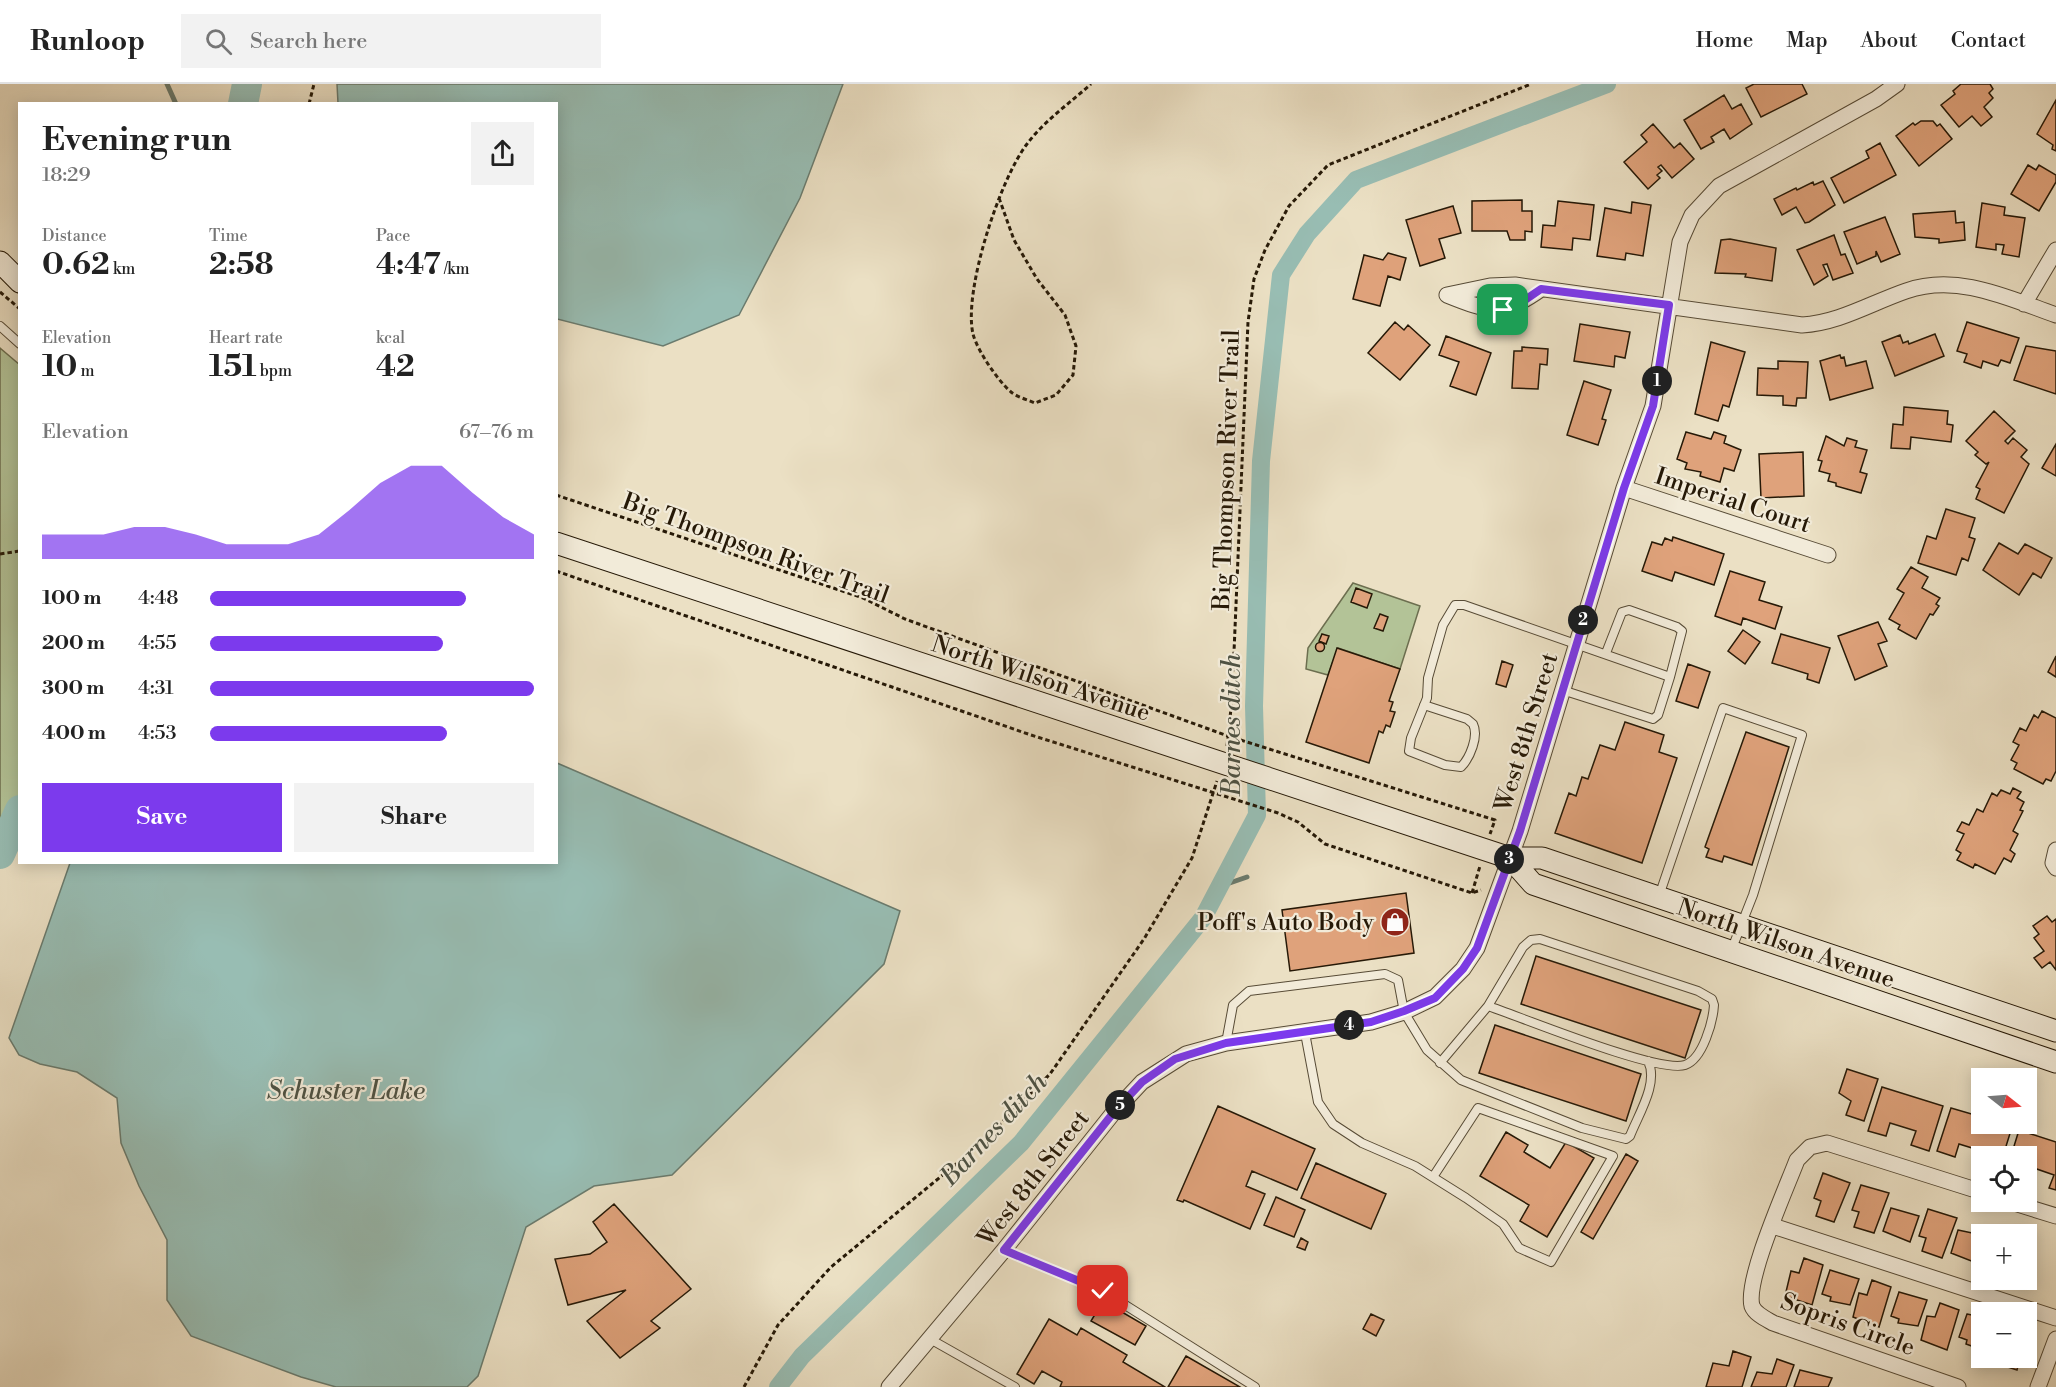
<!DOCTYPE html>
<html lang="en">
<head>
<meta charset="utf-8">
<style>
	:root { --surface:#fff; --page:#f2f2f2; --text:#222; --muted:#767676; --line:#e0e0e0; --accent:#7c3aed }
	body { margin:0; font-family:"Libre Bodoni",serif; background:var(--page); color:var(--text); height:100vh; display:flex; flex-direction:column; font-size:22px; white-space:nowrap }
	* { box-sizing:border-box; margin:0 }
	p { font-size:20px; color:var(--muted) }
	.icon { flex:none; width:33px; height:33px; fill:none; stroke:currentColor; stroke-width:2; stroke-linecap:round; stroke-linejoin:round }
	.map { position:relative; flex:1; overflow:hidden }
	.drawer { position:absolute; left:18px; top:18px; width:540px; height:762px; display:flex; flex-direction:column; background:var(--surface); border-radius:0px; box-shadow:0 3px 15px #0003 }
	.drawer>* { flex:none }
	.needle { width:39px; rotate:107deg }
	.controls { position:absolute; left:1971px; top:984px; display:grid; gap:12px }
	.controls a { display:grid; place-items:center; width:66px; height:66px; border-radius:0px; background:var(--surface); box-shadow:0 3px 15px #0003; font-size:30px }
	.pin { position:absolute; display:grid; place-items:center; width:51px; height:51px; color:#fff; margin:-26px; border-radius:12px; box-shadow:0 3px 9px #0006 }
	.km { position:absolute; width:30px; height:30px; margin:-15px; border-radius:50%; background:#222; color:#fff; font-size:16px; line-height:30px; text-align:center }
	.round { display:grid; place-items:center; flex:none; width:63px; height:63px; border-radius:0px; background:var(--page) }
	.summary { display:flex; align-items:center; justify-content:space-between; height:102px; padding:0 24px }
	h1 { font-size:33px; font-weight:700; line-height:45px }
	.metrics { display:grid; grid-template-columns:repeat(3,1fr); gap:9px; height:102px; padding:6px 24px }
	.metrics div { display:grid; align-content:center }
	.metrics b { font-size:30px; font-weight:700 }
	.metrics small { font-size:16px; font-weight:400 }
	.metrics p { font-size:16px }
	.chart { height:168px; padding:12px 24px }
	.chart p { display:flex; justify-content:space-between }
	.chart svg { width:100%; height:108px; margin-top:6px; fill:var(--accent); opacity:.7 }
	.button { display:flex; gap:12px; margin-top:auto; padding:12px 24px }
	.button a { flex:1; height:69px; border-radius:0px; background:var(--accent); color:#fff; font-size:24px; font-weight:700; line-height:69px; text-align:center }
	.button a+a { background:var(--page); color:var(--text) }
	ul { padding:0 24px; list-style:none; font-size:20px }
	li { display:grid; grid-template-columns:96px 72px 1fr; align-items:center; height:45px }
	li i { height:15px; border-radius:8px; background:var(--accent) }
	header { display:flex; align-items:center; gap:36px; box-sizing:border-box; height:84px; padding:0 30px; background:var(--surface); border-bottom:2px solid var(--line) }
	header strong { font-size:28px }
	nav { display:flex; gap:33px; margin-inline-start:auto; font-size:21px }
	.search { width:420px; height:54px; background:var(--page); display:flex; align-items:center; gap:15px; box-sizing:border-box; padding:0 21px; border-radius:0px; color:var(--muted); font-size:22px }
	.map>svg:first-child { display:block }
	.green { fill:#b3c397; stroke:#6c6e4f; stroke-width:1.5 }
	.water { fill:#98bdb3; stroke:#6a7b6e; stroke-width:1.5 }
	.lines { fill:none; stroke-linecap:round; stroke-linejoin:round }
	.stream { stroke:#6a7b6e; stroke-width:5 }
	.canal { stroke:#98bdb3; stroke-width:18 }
	.river { stroke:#98bdb3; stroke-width:30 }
	.building { fill:#dfa27b; stroke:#261907; stroke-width:1.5 }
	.service-casing { stroke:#574b36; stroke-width:10 }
	.minor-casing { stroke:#574b36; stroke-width:17 }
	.secondary-casing { stroke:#261907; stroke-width:23 }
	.path { stroke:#261907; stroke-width:3; stroke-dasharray:4.5 3; stroke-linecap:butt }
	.service { stroke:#f2ebd9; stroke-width:8 }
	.minor { stroke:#f2ebd9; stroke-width:15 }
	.secondary { stroke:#f2ebd9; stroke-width:21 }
	.route-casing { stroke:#fff; stroke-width:12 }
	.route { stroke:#7c3aed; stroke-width:8 }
	.labels { text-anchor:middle; stroke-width:4.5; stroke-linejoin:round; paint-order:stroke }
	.street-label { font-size:24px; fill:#261907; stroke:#f2ebd9 }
	.poi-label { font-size:24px; fill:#261907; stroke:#f2ebd9; text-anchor:end }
	.water-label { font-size:26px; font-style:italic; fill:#4e5243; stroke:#f2ebd9 }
</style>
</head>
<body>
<header>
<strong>Runloop</strong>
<div class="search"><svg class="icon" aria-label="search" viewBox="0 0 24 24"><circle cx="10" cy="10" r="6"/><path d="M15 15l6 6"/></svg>Search here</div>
<nav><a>Home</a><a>Map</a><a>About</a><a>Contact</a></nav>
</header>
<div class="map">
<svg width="2056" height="1303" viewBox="0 0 2056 1303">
	<rect width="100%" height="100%" fill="#ebe0c4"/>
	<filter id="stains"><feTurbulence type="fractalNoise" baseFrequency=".00333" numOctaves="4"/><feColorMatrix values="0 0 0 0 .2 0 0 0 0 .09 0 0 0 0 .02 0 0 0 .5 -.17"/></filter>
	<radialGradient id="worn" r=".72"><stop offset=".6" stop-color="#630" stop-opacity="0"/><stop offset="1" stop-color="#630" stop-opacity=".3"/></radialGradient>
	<path class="green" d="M0 264 20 281V738L0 783Z
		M1353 499 1420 522 1400 585 1338 564 1328 591 1306 585 1308 564Z"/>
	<path class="water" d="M337 0H843L800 114 739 231 663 262 557 235 556 20 338 19Z
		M557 679 900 827 884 880 672 1091 594 1102 526 1143 478 1292 467 1303H336L301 1293 191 1252 167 1216V1156L139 1102 121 1059 117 1014 77 988 40 980 19 971 9 954 70 779 556 778Z"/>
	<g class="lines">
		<path class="stream" d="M167 0 176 20
			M1221 802 1247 793"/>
		<path class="canal" d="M778 1303 802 1272 1021 1059 1203 834 1257 731 1254 622 1261 377 1281 191 1307 150 1356 96 1607 0"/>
		<path class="river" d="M243 20 247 0
			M0 770 20 726"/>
	</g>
	<path class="building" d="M1754 0H1802L1807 10 1761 33 1746 4Z
		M1961 0H1990L1993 5 1989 9 1993 14 1984 23 1992 33 1981 42 1972 32 1959 43 1941 21 1955 10 1953 7Z
		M1724 11 1732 25 1741 20 1752 40 1730 55 1724 45 1711 53 1714 58 1701 65 1684 36Z
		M2056 16V67L2052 65 2053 61 2037 50Z
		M1921 37H1933L1937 42 1940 40 1952 55 1919 82 1896 52 1913 39 1915 41Z
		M1653 40 1674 64 1680 59 1694 75 1672 94 1661 81 1658 83 1662 87 1657 91 1660 94 1648 105 1624 78 1647 58 1641 51Z
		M1880 59 1896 91 1844 119 1831 94 1869 74 1866 67Z
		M2028 81 2036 86 2039 81 2056 91V98L2039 127 2011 110Z
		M1823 97 1835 121 1809 138 1805 139 1796 123 1782 131 1774 115 1796 104 1797 106 1813 98 1814 101Z
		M1522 116V127H1532V148L1525 147V156H1510L1507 147H1472V117Z
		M1558 117 1594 121 1590 156 1573 154 1572 166 1541 163 1543 141 1555 142Z
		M1632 118 1651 121 1643 172 1626 169 1625 176 1597 172 1605 124 1631 129Z
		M1982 119 2005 123 2004 131 2025 134 2019 173 2002 170 2004 161 1996 160V166L1976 163Z
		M1453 122 1461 149 1439 155 1445 174 1420 182 1406 136Z
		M1955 127 1956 139 1964 138 1965 156 1939 159V155L1915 153 1913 130Z
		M1885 133 1900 170 1881 178 1876 167V172L1857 180 1844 148Z
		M1834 151 1841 171 1845 170 1853 189 1833 196 1827 180 1823 181 1828 192 1814 201 1797 166Z
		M1730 155 1776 164 1772 197 1745 193 1746 190 1715 189 1721 156Z
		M1388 169 1406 174 1400 196 1388 192 1380 222 1353 215 1364 171 1383 176Z
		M1395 238 1404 246 1408 241 1430 261 1400 296 1368 269Z
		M1967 238 2019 254 2010 279 2001 276 1998 282 1983 277 1981 284 1964 278 1967 270 1957 267Z
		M1580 240 1630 248 1625 274 1615 272 1614 283 1574 277Z
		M1935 250 1944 272 1895 292 1882 258 1900 251 1903 259 1908 257 1909 260Z
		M1446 252 1491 269 1476 311 1450 302 1459 278 1439 271Z
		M1711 258 1745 268 1729 323 1723 321 1718 337 1695 330Z
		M2026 262 2056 267V310L2014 296Z
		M1522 263 1548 265 1547 281 1540 280 1538 305 1512 304 1514 267H1522Z
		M1840 271 1841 274 1844 273 1846 282 1866 277 1873 304 1830 316 1820 277Z
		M1778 277 1808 278 1806 314H1797L1796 322 1783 321V312L1757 311 1758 284 1778 285Z
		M1584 297 1611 306 1602 335 1606 336 1598 361 1567 351Z
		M1904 323 1948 327 1947 340 1953 341 1951 358 1911 353 1910 365 1891 364 1893 340 1903 341Z
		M1994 327 2015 347 2005 357 2008 360 2013 354 2027 366 2021 373 2029 380 2004 429 1976 415 1980 405 1976 403 1989 378 1986 380 1975 371 1978 368 1966 357Z
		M1686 348 1711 355 1714 348 1726 352 1724 359 1741 366 1734 387 1724 384 1720 398 1700 392 1701 388 1685 385 1687 379 1677 375Z
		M1826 352 1844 362 1847 354 1857 357 1855 363 1867 366 1860 388 1867 390 1861 409 1836 402V399L1828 397 1830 390 1819 387 1822 377 1818 376Z
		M2056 360V392L2042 384Z
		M1803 368 1804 412 1761 414 1759 370Z
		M1946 425 1975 434 1969 453 1975 455 1968 477 1962 474 1956 491 1918 479 1927 452 1936 455Z
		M1673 453 1724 470 1714 501 1675 488 1672 497 1642 487 1652 458 1662 461 1665 454 1672 457Z
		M1999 459 2018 470 2025 460 2052 474 2041 494 2033 489 2019 511 1983 486Z
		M1911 483 1928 493 1922 504 1940 514 1936 520 1939 522 1933 531 1930 530 1916 555 1898 545 1900 541 1889 535 1904 509 1897 505Z
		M1730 487 1765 498 1759 516 1782 523 1775 545 1743 534 1741 541 1715 532Z
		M1356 504 1372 510 1367 524 1351 518Z
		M1380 530 1388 533 1383 547 1374 544Z
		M1878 538 1887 557 1878 560 1887 582 1855 596 1838 552Z
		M1743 546 1760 558 1745 580 1728 567Z
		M1322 550 1329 552 1326 560 1319 557Z
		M1781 550 1830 564 1819 599 1807 595 1808 590 1772 579Z
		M1315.5 563a4.5 4.5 0 1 1 9 0a4.5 4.5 0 1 1-9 0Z
		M1337 564 1400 585 1389 617 1393 618 1390 627 1395 628 1390 643 1386 641 1383 649 1379 647 1369 679 1306 658Z
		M2056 572V593L2048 588Z
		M1502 577 1513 581 1506 603 1496 600Z
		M1688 580 1710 588 1698 624 1676 617Z
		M2042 627 2056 634V687L2051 697 2046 695 2043 700 2014 685 2017 679 2011 676 2019 661 2013 658 2020 644 2026 647 2034 631 2038 634Z
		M1625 638 1664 651 1659 668 1677 674 1642 779 1555 749 1569 709 1576 712 1582 693 1588 695 1600 661 1615 666Z
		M1746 648 1789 663 1752 781 1724 772 1722 778 1706 773 1709 765 1705 763Z
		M2013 704 2021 708 2017 714 2024 718 2020 726 2023 727 2013 747 2018 750 2010 766 2015 770 2011 778 2004 774 1995 790 1975 780 1973 784 1957 776 1961 769 1956 766 1964 750 1957 747 1962 738 1969 741 1977 725 1983 728 1992 709 1997 712 2001 706 2010 710Z
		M1406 809 1414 869 1290 887 1282 826Z
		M2047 832 2052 838 2056 835V886L2050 878 2042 884 2034 874 2044 867 2034 854 2039 850 2033 842Z
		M1536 872 1701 926 1685 974 1521 920Z
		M1495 941 1641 990 1626 1037 1479 989Z
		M1847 985 1878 995 1864 1037 1846 1031 1851 1017 1839 1009Z
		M1882 1003 1943 1022 1929 1067 1911 1061 1916 1047 1890 1039 1886 1052 1868 1047Z
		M1218 1022 1315 1065 1297 1106 1252 1087 1246 1102 1265 1110 1250 1145 1184 1116 1183 1118 1177 1116Z
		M1951 1024 1982 1033V1040H2001L2012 1043 2003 1072H1983L1985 1068 1959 1060 1955 1073 1937 1067Z
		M2019 1046 2056 1058V1106L2049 1104 2054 1091 2028 1082 2026 1087V1072H2011Z
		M1506 1048 1528 1061 1524 1068 1550 1084 1566 1058 1594 1074 1547 1153 1520 1137 1529 1121 1480 1092Z
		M1626 1070 1638 1077 1593 1155 1581 1148Z
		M1316 1079 1386 1110 1371 1145 1301 1114Z
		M1823 1089 1850 1099 1834 1138 1816 1132 1821 1117 1814 1114Z
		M1861 1101 1889 1109 1874 1149 1854 1143 1859 1128 1852 1126Z
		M1276 1113 1305 1126 1294 1153 1264 1141Z
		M614 1120 691 1205 651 1237 660 1244 620 1274 587 1237 626 1206 568 1221 555 1175 590 1170 607 1158 593 1138Z
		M1891 1124 1919 1132 1910 1158 1883 1147Z
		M1928 1125 1957 1134 1942 1174 1922 1167 1926 1154 1919 1152Z
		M1958 1146 1982 1151 1979 1180 1951 1169Z
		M1997 1146 2011 1150H1995Z
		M1301 1154 1308 1158 1305 1166 1297 1163Z
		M1804 1174 1823 1181 1812 1221 1785 1212 1791 1187 1799 1189Z
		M1830 1186 1859 1195 1850 1221 1830 1217 1831 1213 1822 1210Z
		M1872 1196 1891 1203 1879 1243 1853 1233 1859 1209 1867 1211Z
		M1899 1208 1927 1216 1918 1242 1898 1239 1899 1235 1891 1232Z
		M1103 1217 1146 1242 1135 1261 1091 1237Z
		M1940 1219 1959 1226 1947 1266 1921 1256 1927 1232 1935 1233Z
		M1371 1230 1384 1236 1376 1252 1363 1245Z
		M1967 1230 1982 1233V1262L1978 1261 1977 1264 1966 1260 1967 1256 1959 1253Z
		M1049 1235 1077 1251 1081 1244 1127 1271 1123 1278 1165 1303H1060L1062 1298 1042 1287 1034 1300 1017 1290Z
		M1733 1267 1751 1273 1742 1303H1706L1713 1279 1729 1282Z
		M1186 1272 1240 1303H1168Z
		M1990 1274H2020L2017 1286 1989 1277Z
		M1777 1275 1794 1281 1786 1303H1751L1757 1288 1772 1290Z
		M1800 1286 1832 1294 1828 1303H1794Z"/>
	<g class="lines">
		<g class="service-casing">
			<path id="service" d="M0 242 20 260
				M1562 606 1653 635 1658 631 1670 593
				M1424 621 1467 635 1473 640C1479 652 1470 674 1461 683L1445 681 1409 667 1411 654 1427 614 1428 594 1443 541 1455 521H1464L1670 593 1682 547 1677 543 1629 526 1622 528 1606 569
				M1659 812 1723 624 1802 651 1753 811 1731 867
				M1305 949 1318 1018 1333 1040 1362 1059 1415 1082 1466 1114 1503 1140 1519 1164 1551 1178 1613 1072 1478 1024 1433 1093
				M1226 959 1233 921 1249 907 1385 890 1398 896 1404 928 1427 966 1461 996 1582 1044 1626 1055 1630 1052C1638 1031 1659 999 1648 977
				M1440 979 1488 922C1521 933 1659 990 1685 981 1703 975 1713 937 1714 921L1712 915 1698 907 1540 855 1531 856 1523 863 1488 922
				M1004 1166 1103 1207 1255 1303
				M930 1255 1015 1303"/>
		</g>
		<g class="minor-casing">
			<path id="minor" d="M1541 205C1503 232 1489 228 1447 211L1490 202 1515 201 1802 241C1839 239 1871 219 1906 207 1957 189 2008 214 2056 231
				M2024 220 2056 166
				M1624 404 1828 471
				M2056 766 2053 779 2056 784
				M2011 1118 2056 1132
				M1773 1142 2056 1234
				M889 1303 1004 1166 1114 1028 1142 998 1186 970 1226 959 1371 938 1404 928 1435 913 1463 885 1477 864 1520 747 1624 404 1653 322 1680 158 1692 131 1719 102 1876 15 1897 0
				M1958 1303 1773 1239C1766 1235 1755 1230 1752 1222 1745 1196 1786 1105 1797 1076L1810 1063 1827 1059 1982 1108
				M2038 1303 2056 1255"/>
		</g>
		<g class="secondary-casing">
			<path id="secondary" d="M0 178 20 198
				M556 459 1510 774H1542L2056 947
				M1510 774 1533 800 2056 978"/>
		</g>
		<path class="path" d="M309 20 314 0
			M999 114 1014 156 1037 195 1065 231 1076 262 1073 291 1056 311 1035 319C1028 316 1017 313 1011 308 998 297 977 266 973 250 963 207 1000 95 1027 60 1044 37 1070 19 1091 0
			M0 208 20 225
			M556 411 863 514 905 535 1228 652 1495 736 1490 750
			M0 470 20 467
			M556 487 1031 651 1278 729 1298 738 1325 760 1472 809 1481 806
			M1227 662 1232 615 1248 238 1254 195 1265 166 1289 122 1328 81 1531 0
			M1472 809 1480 782
			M744 1303 778 1241 831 1183 978 1062 1050 990 1144 855 1192 774 1217 697"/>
		<use href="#service" class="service"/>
		<use href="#minor" class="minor"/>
		<use href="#secondary" class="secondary"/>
	</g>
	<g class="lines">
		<g class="route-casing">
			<path id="route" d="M1103 1207 1004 1166 1114 1028 1142 998 1175 975 1226 959 1371 938 1404 927 1435 914 1463 885 1477 864 1520 747 1624 404 1653 322 1669 221 1541 205 1519 220 1503 226"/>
		</g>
		<use href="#route" class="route"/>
	</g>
	<defs>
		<g id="shop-disc" transform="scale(1.5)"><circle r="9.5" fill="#8f2418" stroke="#f2ebd9"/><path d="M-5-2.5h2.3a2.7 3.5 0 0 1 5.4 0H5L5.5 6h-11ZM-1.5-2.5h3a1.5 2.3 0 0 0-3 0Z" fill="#fff"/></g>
	</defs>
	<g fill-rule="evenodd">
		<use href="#shop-disc" x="1395" y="838"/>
	</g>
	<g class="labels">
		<g class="street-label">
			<text transform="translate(1226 386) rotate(-88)" y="8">Big Thompson River Trail</text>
			<text transform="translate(1733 416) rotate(18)" y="8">Imperial Court</text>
			<text transform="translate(756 464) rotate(20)" y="8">Big Thompson River Trail</text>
			<text transform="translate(1041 594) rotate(18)" y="8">North Wilson Avenue</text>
			<text transform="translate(1526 648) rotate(-73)" y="8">West 8th Street</text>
			<text transform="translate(1786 859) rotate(19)" y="8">North Wilson Avenue</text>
			<text transform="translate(1033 1094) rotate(-52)" y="8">West 8th Street</text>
			<text transform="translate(1848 1240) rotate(20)" y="8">Sopris Circle</text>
		</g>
		<g class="poi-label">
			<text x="1374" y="846">Poff's Auto Body</text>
		</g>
		<g class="water-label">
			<text transform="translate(1231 641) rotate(-90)" y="9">Barnes ditch</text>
			<text x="346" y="1015">Schuster Lake</text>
			<text transform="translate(993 1045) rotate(-47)" y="9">Barnes ditch</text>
		</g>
	</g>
	<rect width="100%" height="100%" filter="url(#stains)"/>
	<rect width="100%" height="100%" fill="url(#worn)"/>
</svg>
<div class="controls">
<a><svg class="needle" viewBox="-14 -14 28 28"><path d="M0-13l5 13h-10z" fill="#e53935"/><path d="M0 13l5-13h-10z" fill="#767676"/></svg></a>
<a><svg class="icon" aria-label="locate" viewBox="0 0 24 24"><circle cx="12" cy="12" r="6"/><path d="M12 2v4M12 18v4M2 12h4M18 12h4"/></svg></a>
<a>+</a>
<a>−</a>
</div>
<div class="pin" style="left:1503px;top:226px;background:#1e9e55"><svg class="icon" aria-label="arrive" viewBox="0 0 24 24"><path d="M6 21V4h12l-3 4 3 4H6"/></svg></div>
<div class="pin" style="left:1103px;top:1207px;background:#d93025"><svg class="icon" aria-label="check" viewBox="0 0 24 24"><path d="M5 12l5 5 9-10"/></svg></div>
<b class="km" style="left:1657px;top:297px">1</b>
<b class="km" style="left:1583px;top:536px">2</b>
<b class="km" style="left:1509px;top:775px">3</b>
<b class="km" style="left:1349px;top:941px">4</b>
<b class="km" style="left:1120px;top:1021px">5</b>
<section class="drawer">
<div class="summary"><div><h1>Evening run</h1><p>18:29</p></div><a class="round"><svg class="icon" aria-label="share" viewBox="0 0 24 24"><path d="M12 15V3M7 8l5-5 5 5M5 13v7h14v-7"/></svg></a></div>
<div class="metrics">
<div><p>Distance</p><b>0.62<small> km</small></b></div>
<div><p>Time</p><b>2:58</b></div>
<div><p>Pace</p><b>4:47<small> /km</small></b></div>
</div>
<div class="metrics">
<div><p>Elevation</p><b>10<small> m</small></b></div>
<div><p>Heart rate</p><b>151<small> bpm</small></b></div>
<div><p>kcal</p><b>42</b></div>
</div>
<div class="chart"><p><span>Elevation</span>67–76 m</p>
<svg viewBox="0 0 160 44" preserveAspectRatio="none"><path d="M0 44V34L10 34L20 34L30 31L40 31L50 34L60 38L70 38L80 38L90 34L100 24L110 13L120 6L130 6L140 17L150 27L160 34V44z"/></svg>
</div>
<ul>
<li><b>100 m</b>4:48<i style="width:79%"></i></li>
<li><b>200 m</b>4:55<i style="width:72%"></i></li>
<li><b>300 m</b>4:31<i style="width:100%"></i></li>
<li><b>400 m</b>4:53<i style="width:73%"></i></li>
</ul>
<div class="button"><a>Save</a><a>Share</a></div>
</section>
</div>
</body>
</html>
